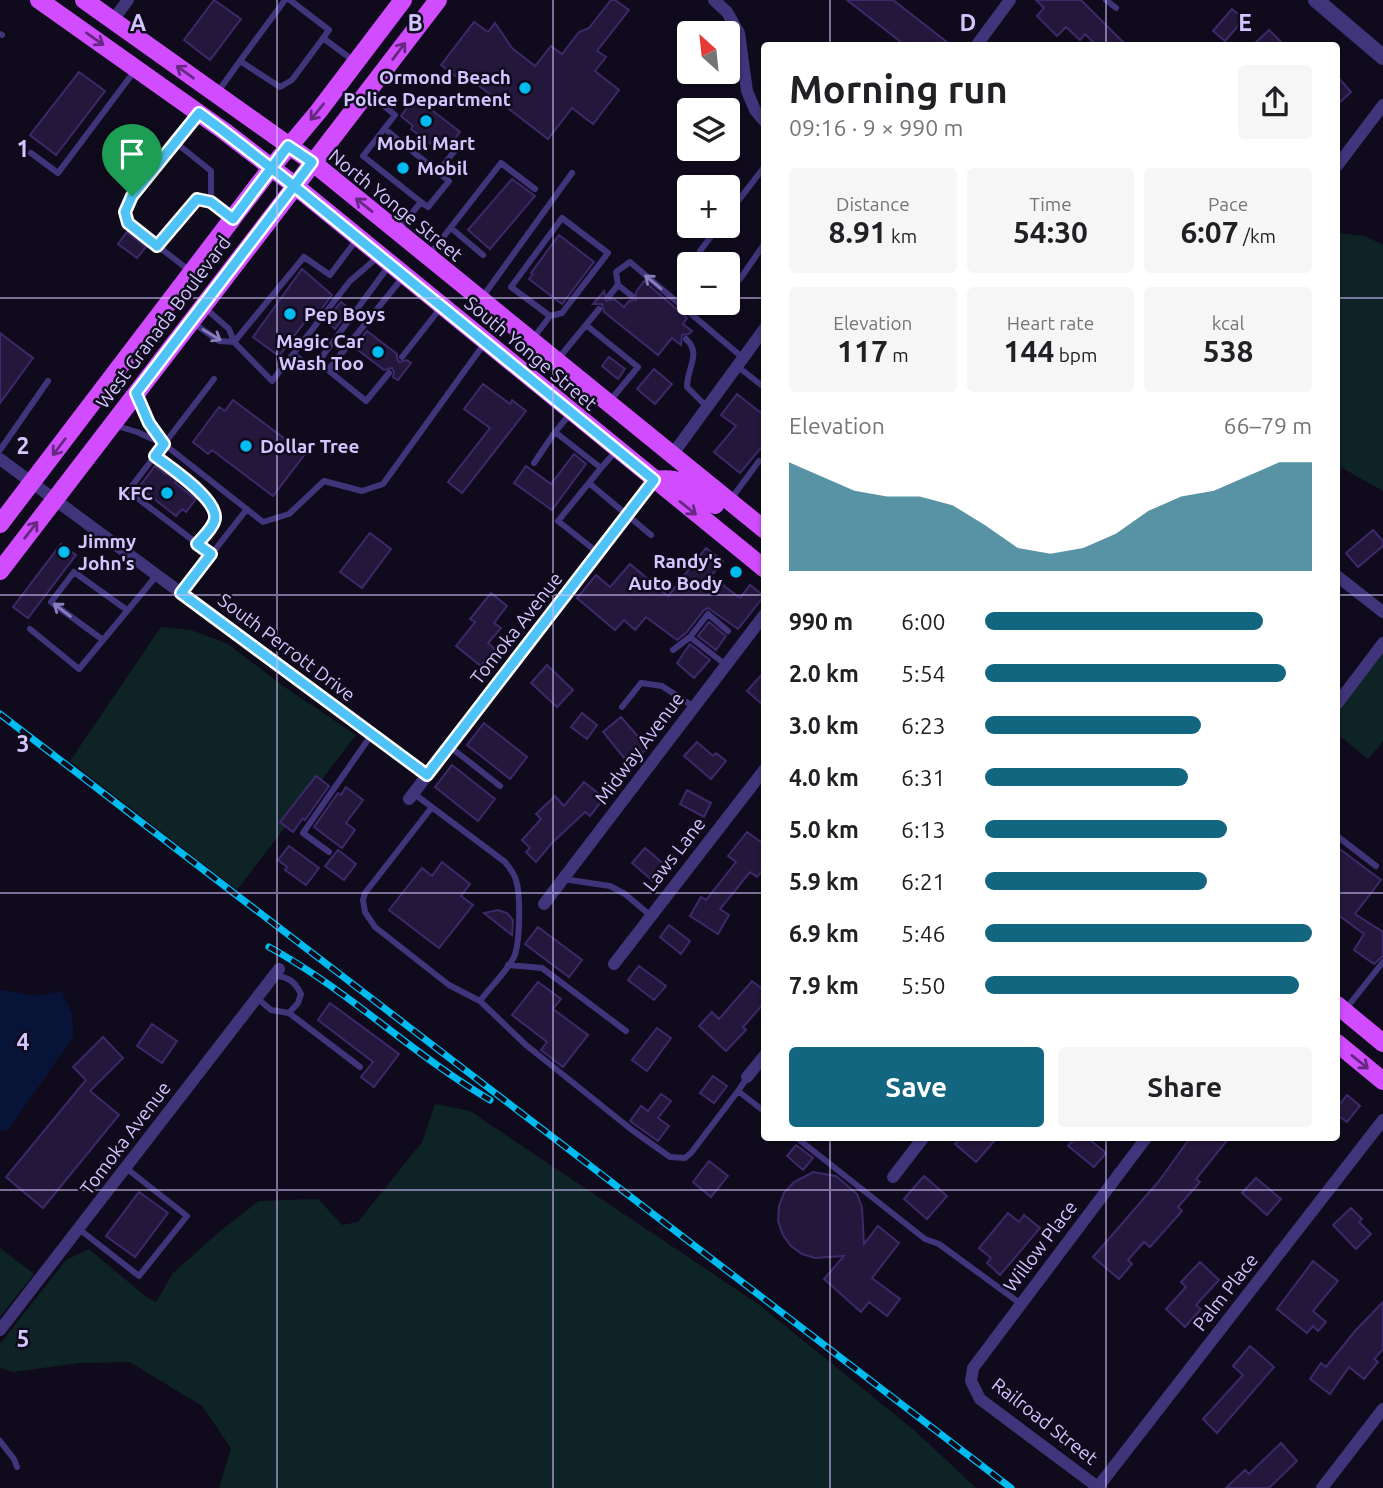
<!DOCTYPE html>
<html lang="en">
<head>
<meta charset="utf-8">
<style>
	:root { --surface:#fff; --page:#f6f6f6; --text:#202124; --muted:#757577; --accent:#126680 }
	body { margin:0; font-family:Ubuntu,sans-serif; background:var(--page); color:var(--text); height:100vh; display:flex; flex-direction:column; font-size:26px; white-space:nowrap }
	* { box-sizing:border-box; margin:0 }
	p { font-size:23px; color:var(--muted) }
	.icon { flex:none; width:38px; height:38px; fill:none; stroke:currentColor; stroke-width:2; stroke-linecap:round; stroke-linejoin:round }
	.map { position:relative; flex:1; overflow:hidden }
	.details { position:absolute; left:761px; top:42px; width:579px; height:1099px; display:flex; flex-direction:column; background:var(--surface); border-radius:7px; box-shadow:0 2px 5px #0004 }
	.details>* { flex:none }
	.needle { width:46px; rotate:333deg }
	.fabs { position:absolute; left:677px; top:21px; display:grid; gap:14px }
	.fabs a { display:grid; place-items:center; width:63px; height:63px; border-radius:7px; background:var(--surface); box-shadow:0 2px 5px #0004; font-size:35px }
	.pin { position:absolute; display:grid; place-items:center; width:60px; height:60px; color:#fff; margin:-72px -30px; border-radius:50% 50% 50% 0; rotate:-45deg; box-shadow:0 0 7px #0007 }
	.pin .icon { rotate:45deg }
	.round { display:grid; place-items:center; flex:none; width:74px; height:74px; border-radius:7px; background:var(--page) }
	.summary { display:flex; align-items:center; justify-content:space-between; height:119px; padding:0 28px }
	h1 { font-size:38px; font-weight:700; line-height:52px }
	.metrics { display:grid; grid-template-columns:repeat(3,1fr); gap:10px; height:119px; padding:7px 28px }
	.metrics div { display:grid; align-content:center; border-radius:7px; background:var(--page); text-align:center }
	.metrics b { font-size:30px; font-weight:700 }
	.metrics small { font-size:19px; font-weight:400 }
	.metrics p { font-size:19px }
	.chart { height:196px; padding:14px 28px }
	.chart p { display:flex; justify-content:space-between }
	.chart svg { width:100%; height:126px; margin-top:7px; fill:var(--accent); opacity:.7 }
	.cta { display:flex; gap:14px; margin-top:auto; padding:14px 28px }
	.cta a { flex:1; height:80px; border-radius:7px; background:var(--accent); color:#fff; font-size:28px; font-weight:700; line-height:80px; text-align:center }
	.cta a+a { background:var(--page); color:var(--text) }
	ul { padding:0 28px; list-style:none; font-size:23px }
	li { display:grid; grid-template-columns:112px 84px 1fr; align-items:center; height:52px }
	li i { height:18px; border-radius:9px; background:var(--accent) }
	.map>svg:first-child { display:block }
	.green { fill:#0e2325 }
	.water { fill:#081437 }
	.building { fill:#23173c; stroke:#3d2969; stroke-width:2 }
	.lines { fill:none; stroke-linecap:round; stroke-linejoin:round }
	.service { stroke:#40357b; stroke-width:6 }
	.minor { stroke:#40357b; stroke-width:12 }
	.tertiary { stroke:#40357b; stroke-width:16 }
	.primary { stroke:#d24cff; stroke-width:18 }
	.rail-casing { stroke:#00bbf0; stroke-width:7 }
	.rail { stroke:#100b1c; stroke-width:4.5; stroke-dasharray:13; stroke-linecap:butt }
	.oneway { stroke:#672882 }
	.oneway2 { stroke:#8a7dbd }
	.route-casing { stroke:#fff; stroke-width:14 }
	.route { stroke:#4fc3f7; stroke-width:9 }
	.grid { fill:none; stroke:#d3c5ff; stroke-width:2; stroke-opacity:0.55 }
	.poi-dot { fill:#00bbf0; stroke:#100b1c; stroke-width:2.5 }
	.labels { text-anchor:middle; stroke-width:5; stroke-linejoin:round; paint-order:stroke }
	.poi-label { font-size:19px; font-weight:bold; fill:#d3c5ff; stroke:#100b1c; text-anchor:end }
	.street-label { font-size:19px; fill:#d3c5ff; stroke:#100b1c }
	.grid-label { font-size:23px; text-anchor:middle; font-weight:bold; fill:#d3c5ff; stroke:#100b1c; stroke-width:5; stroke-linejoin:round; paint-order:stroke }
</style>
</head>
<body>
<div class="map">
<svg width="1383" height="1488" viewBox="0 0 1383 1488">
	<rect width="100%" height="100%" fill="#100b1c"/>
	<path class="green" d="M1337 233 1365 236 1383 245V491L1337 465Z
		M161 627 191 630 228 644 283 686 356 735 237 890 70 761Z
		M1383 643V741L1368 759 1337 734V704Z
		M435 1104 470 1111 758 1304 914 1430 976 1488H219L231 1448 202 1406 130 1362 79 1363 13 1372 0 1368V1344L66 1260 89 1249 145 1296 156 1302 173 1273 219 1232 259 1201 318 1199 342 1225 358 1222 422 1142Z
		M0 1248 34 1274 0 1317Z"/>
	<path class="water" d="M0 990C23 992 39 1001 61 990L72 1014 74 1036 8 1130H0Z"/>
	<path class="building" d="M214 0 241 19 210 60 184 40Z
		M611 0H615L629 10 597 51 606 57 595 71 619 90 593 124 572 108 548 139 465 75 461 80 441 65 474 22 488 32 495 23 512 48 535 66 551 46 562 54 579 32 589 28Z
		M847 0H893L952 46H906Z
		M1036 0H1081L1127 46H1097L1085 34 1080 40 1066 27 1057 36 1037 16 1044 8Z
		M1232 9 1244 19 1225 41 1213 31Z
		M1269 30 1285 46H1252Z
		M79 72 105 91 56 155 30 135Z
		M1337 76 1351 92 1337 105Z
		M415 97 460 132 446 150 433 140 431 144 411 129 413 126 401 116Z
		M512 179 535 196 490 249 468 230Z
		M127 232 146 247 137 258 118 244Z
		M559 235 594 262 562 304 529 279 533 274 531 273Z
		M302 269 332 295 317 315 313 311 279 356 253 337Z
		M644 281 687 318 683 324 692 331 689 334 682 335 681 345 672 338 658 355 604 312 602 304H593L604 291 606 301 614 299 624 307 629 301 636 300V292Z
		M341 302 350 309 335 329 326 321Z
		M367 331 397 354V358L399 362 407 360 411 363 398 380 393 377 394 372 392 368 384 370 354 347Z
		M0 333 33 358 0 403Z
		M609 357 625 369 618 379 602 366Z
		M654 369 672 384 655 404 637 389Z
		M483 384 510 404 512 400 526 411 462 493 448 482 490 428 464 409Z
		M737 394 765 416V443L740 473 714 452 736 426 721 415Z
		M233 400 305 454 273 496 212 450 208 454 193 442 219 407 225 411Z
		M574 454 586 464 552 510 514 483 526 466 551 484Z
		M155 466 165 474 166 473 177 481 175 483 196 499 186 512 182 509 176 516 139 487Z
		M1373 530 1383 541V546L1358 567 1346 553Z
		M370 533 391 549 362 588 340 572Z
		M61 544 76 555 28 618 13 607Z
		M706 548 723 561 711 576 740 598 750 585 764 596 738 629 708 608 704 610 686 633 677 640 646 617 635 630 624 620 615 630 577 598 596 575 610 587 630 564 668 596Z
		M491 593 507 606 494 623 501 628 488 643 495 649 481 666 456 646 475 622 470 619Z
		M709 622 726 636 716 650 698 636Z
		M690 644 710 660 694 678 677 663Z
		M547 665 573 690 557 707 531 683Z
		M765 671V707L747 691Z
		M582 713 597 725 587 739 571 727Z
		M621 717 648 748 629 764 603 732Z
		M484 723 527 757 510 779 467 745Z
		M697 742 713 756 716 753 726 761 711 779 684 756Z
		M452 765 495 799 478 821 435 787Z
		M316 776 329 786 305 820 303 818 293 832 280 822Z
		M584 782 604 798 590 816 585 812 552 843 536 862 526 852 530 848 522 840 541 819 536 814 555 796 564 806Z
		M346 787 363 800 346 823 355 830 342 848 314 827 338 793 341 795Z
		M687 790 711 803 704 817 680 804Z
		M747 832 765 845V867L757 877 750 872 720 909 729 915 718 934 690 916 701 897 706 900 736 862 728 856Z
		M289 846 319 868 306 885 285 870 287 867 278 860Z
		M1337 847 1381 880 1355 914 1383 932V956L1374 964 1354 950 1364 934 1337 914Z
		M645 848 666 866 653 881 632 863Z
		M338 850 356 864 344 880 325 866Z
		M442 862 470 884 461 896 473 905 439 948 389 910 422 868 432 876Z
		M498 910 507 913 513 920 512 935 484 913Z
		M669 925 690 941 681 954 660 937Z
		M538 927 582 960 569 977 525 944Z
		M639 966 666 986 654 1000 628 980Z
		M752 981 765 991V1002L743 1027 746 1030 726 1051 699 1026 712 1012 719 1019Z
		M538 982 561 999 553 1009 588 1035 563 1067 541 1050 547 1042 512 1015Z
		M330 1003 399 1054 374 1087 361 1077 373 1062 318 1020Z
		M152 1024 177 1041 162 1063 137 1046Z
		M657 1028 671 1038 647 1071 632 1060Z
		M103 1037 123 1058 90 1091 119 1115 43 1208 6 1177 86 1080 73 1067Z
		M713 1076 727 1086 714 1103 700 1093Z
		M661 1094 671 1101 658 1118 669 1126 658 1141 630 1121 641 1106 648 1111Z
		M1347 1095 1360 1106 1347 1122 1337 1115V1108Z
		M961 1138H997L976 1162 955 1144Z
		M1075 1138H1088L1106 1153 1094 1167 1068 1146Z
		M1190 1138H1229L1196 1179 1200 1182 1178 1207 1182 1211 1150 1247 1144 1242 1128 1260 1132 1264 1119 1279 1093 1257 1159 1181Z
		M796 1145 813 1158 803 1170 787 1156Z
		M709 1161 728 1176 711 1197 693 1182Z
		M813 1172 836 1176 857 1194 862 1207 864 1244 878 1226 899 1243 872 1278 900 1299 887 1316 869 1302 861 1312 824 1279 844 1256 815 1258 802 1254 791 1246 783 1235 778 1221 779 1206 784 1193 794 1182Z
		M924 1176 947 1196 927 1219 904 1199Z
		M1256 1178 1281 1199 1267 1215 1242 1193Z
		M139 1192 168 1213 135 1257 106 1236Z
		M1351 1208 1362 1219 1359 1222 1371 1234 1356 1249 1333 1225Z
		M1008 1213 1019 1222 1024 1215 1040 1228 1000 1275 987 1263 991 1258 979 1248Z
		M1313 1261 1338 1281 1313 1311 1326 1322 1318 1331 1313 1326 1307 1333 1277 1309Z
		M1200 1262 1219 1280 1196 1305 1201 1309 1185 1327 1166 1309 1186 1287 1181 1282Z
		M1383 1302V1349L1374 1359 1378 1362 1364 1379 1349 1367 1330 1394 1310 1379 1321 1363 1326 1367 1355 1331Z
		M1250 1346 1274 1367 1217 1433 1203 1419 1243 1375 1233 1366Z
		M1281 1443 1297 1461 1269 1488H1226L1245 1470 1249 1474Z"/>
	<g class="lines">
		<path class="service" d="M285 0 240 61 280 87 292 80 329 30 290 0
			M1106 0 1116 8
			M0 34 2 35
			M323 38 354 61
			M217 93 240 61
			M369 94 395 115 363 156 421 202 398 230
			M385 129 449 181 428 207 421 202
			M175 142 211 171V202
			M31 153 58 173 136 69
			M438 172 456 149
			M728 214 765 166
			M451 228 483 255
			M157 246 193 202 197 199 211 202 232 218
			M430 254 501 163 535 189
			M700 264V251L719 226
			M190 271 128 223 125 212 132 196 198 114
			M618 285 632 296
			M728 287 740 279 765 243
			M609 296 618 285 616 272 630 262 743 358
			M481 299 572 173
			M205 308 229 329 234 342 304 257 330 275 357 239
			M192 322 219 341 234 342 272 381 350 281 378 257
			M586 325 638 367 609 402
			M686 339C702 354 687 367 687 387L707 407
			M532 340 550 316 511 287 562 218 608 253 562 313 550 316
			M293 354 313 369 388 267
			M402 357 442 306
			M558 359 599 309
			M737 366 765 388
			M389 373 366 401 328 370 403 277
			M138 397 149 423 163 442
			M570 414 555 432 601 468 558 521 597 552
			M114 425 137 432 164 444 263 522 289 514 324 481 362 491 383 484 484 344
			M0 450 48 381
			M155 456 208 499 213 506 215 521 197 544
			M534 463 555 432
			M601 468 616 451
			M589 483 651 535
			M731 499 759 461
			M211 554 128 491 214 379
			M181 593 247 509
			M30 629 79 669 157 575
			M690 637 726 665
			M103 640 51 602 74 572 127 610
			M673 650 690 637 708 614 728 631
			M622 707 641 683 662 686 694 707
			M449 746 500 786
			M413 793 505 862C510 868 514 873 516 880 521 896 520 943 514 957 506 973 490 987 480 1001L526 1045 632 1130 670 1157 685 1158 691 1153 738 1091
			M432 807 365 893 363 900 365 912 375 927 449 985 480 1001
			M1337 836 1376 866
			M329 852 303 833 372 734
			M563 879 610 886 625 894 651 916
			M508 965 542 968 626 1031
			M274 975C289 978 294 980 301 994L298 1003 289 1013 360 1067
			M257 998 271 1010 289 1013
			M1345 1010 1383 962
			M747 1078 738 1091 765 1112
			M797 1138 925 1239 939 1244 1021 1304
			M79 1229 139 1276 187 1216 126 1168
			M0 1441 14 1459 17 1467"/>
		<path class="minor" d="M714 0 727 12 739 33 747 91 755 110 765 122
			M113 20 128 0
			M976 46 1010 0
			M1337 166 1383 105
			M672 455 765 328
			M0 459 427 775
			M1337 576 1383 612
			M1337 704 1383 643
			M409 799 654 480
			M544 904 765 614
			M614 964 765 769
			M747 1077 765 1055
			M893 1177 923 1138
			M0 1330 279 969
			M1098 1487 1383 1120
			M1099 1488 980 1399 971 1381 973 1368 1146 1138
			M1322 1488 1383 1409"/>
		<path class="tertiary" d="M1316 0 1383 57"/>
		<path class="primary" d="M39 0 224 131 294 185 765 569
			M84 0 312 162 765 530
			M654 480C685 476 691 487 715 505
			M0 524 271 168 318 112 403 0
			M0 571 438 0
			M1337 1005 1383 1043
			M1337 1043 1383 1081"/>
		<g class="rail-casing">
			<path id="rail" d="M0 714 1011 1488
				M269 947C348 990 412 1054 490 1100"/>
		</g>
		<use href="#rail" class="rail"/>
	</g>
	<defs><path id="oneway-shaft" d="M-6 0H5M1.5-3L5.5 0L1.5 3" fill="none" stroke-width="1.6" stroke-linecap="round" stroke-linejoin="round" transform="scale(1.75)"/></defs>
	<g class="oneway">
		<use href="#oneway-shaft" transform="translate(95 39) rotate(35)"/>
		<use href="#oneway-shaft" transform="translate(399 51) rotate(-53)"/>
		<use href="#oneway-shaft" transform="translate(185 72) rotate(-144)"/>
		<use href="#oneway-shaft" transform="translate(317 112) rotate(129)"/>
		<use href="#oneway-shaft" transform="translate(364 205) rotate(-141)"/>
		<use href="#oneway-shaft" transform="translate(59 447) rotate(127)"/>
		<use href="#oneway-shaft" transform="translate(688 508) rotate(39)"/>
		<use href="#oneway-shaft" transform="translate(31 530) rotate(-52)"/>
		<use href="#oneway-shaft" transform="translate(1360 1062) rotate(39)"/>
	</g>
	<g class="oneway2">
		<use href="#oneway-shaft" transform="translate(653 282) rotate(-140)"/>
		<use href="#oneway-shaft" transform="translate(212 335) rotate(31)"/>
		<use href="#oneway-shaft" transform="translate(62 610) rotate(-143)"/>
	</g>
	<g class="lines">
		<g class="route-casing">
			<path id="route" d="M132 196 199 113C231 136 262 161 294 186L136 393 149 423 164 444 155 456C169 467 223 502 214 522 211 530 203 537 197 544L211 554 181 593 427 775 654 480 294 186 312 162 288 146 233 219 211 202 197 199 157 246 128 223 125 212 132 196"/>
		</g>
		<use href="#route" class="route"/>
	</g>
	<path class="grid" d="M277 0V1488M553 0V1488M830 0V46M1106 0V46M0 298H690M728 298H765M1337 298H1383M0 595H765M1337 595H1383M0 893H765M1337 893H1383M830 1138V1488M1106 1138V1488M0 1190H1383"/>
	<g class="poi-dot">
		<circle cx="525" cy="88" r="7"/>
		<circle cx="426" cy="121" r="7"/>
		<circle cx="403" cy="168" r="7"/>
		<circle cx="290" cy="314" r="7"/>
		<circle cx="378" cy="352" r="7"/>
		<circle cx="246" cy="446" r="7"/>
		<circle cx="167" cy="493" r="7"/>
		<circle cx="64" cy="552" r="7"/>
		<circle cx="736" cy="572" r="7"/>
	</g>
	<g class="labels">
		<g class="poi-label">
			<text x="511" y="84">Ormond Beach<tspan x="511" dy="22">Police Department</tspan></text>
			<text x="426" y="150" text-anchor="middle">Mobil Mart</text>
			<text x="417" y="175" text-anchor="start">Mobil</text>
			<text x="304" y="321" text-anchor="start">Pep Boys</text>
			<text x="364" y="348">Magic Car<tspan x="364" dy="22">Wash Too</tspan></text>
			<text x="260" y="453" text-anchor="start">Dollar Tree</text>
			<text x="153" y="500">KFC</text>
			<text x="78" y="548" text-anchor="start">Jimmy<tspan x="78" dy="22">John's</tspan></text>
			<text x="722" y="568">Randy's<tspan x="722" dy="22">Auto Body</tspan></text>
		</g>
		<g class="street-label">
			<text transform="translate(396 205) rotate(39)" y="7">North Yonge Street</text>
			<text transform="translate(163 322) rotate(-53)" y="7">West Granada Boulevard</text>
			<text transform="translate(531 353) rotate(40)" y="7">South Yonge Street</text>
			<text transform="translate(516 628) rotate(-52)" y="7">Tomoka Avenue</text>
			<text transform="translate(287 647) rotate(37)" y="7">South Perrott Drive</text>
			<text transform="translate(639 748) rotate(-53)" y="7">Midway Avenue</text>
			<text transform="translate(674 854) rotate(-52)" y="7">Laws Lane</text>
			<text transform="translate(125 1138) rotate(-53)" y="7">Tomoka Avenue</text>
			<text transform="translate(1040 1246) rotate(-53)" y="7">Willow Place</text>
			<text transform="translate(1225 1292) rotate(-52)" y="7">Palm Place</text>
			<text transform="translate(1045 1421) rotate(38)" y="7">Railroad Street</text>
		</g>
	</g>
	<g class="grid-label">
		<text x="138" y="31">A</text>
		<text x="415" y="31">B</text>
		<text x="968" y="31">D</text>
		<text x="1245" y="31">E</text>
		<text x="23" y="157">1</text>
		<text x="23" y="454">2</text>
		<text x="23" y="752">3</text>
		<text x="23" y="1050">4</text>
		<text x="23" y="1347">5</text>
	</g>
</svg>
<div class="fabs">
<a><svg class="needle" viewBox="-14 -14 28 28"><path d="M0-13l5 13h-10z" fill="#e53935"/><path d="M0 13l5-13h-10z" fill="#757577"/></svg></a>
<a><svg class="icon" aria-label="layers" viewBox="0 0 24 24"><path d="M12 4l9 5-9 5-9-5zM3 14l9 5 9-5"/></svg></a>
<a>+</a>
<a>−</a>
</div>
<div class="pin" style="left:132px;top:196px;background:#1e9e55"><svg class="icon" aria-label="arrive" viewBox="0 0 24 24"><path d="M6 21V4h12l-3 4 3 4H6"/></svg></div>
<section class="details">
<div class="summary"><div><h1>Morning run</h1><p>09:16 · 9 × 990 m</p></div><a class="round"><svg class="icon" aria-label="share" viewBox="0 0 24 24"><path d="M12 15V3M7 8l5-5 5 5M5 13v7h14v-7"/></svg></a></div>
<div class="metrics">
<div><p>Distance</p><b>8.91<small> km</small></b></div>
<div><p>Time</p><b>54:30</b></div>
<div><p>Pace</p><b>6:07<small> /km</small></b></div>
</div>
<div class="metrics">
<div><p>Elevation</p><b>117<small> m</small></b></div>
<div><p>Heart rate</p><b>144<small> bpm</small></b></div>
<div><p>kcal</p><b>538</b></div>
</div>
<div class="chart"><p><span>Elevation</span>66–79 m</p>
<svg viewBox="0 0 160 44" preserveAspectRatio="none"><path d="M0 44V6L10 11L20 16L30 18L40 18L50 21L60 28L70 36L80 38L90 36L100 31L110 23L120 18L130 16L140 11L150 6L160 6V44z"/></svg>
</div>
<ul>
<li><b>990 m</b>6:00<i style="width:85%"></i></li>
<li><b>2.0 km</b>5:54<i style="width:92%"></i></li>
<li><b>3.0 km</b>6:23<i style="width:66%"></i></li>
<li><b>4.0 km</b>6:31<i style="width:62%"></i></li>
<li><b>5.0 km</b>6:13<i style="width:74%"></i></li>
<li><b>5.9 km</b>6:21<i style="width:68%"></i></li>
<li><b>6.9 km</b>5:46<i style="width:100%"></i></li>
<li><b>7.9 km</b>5:50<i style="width:96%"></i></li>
</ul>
<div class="cta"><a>Save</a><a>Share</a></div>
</section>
</div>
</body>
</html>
